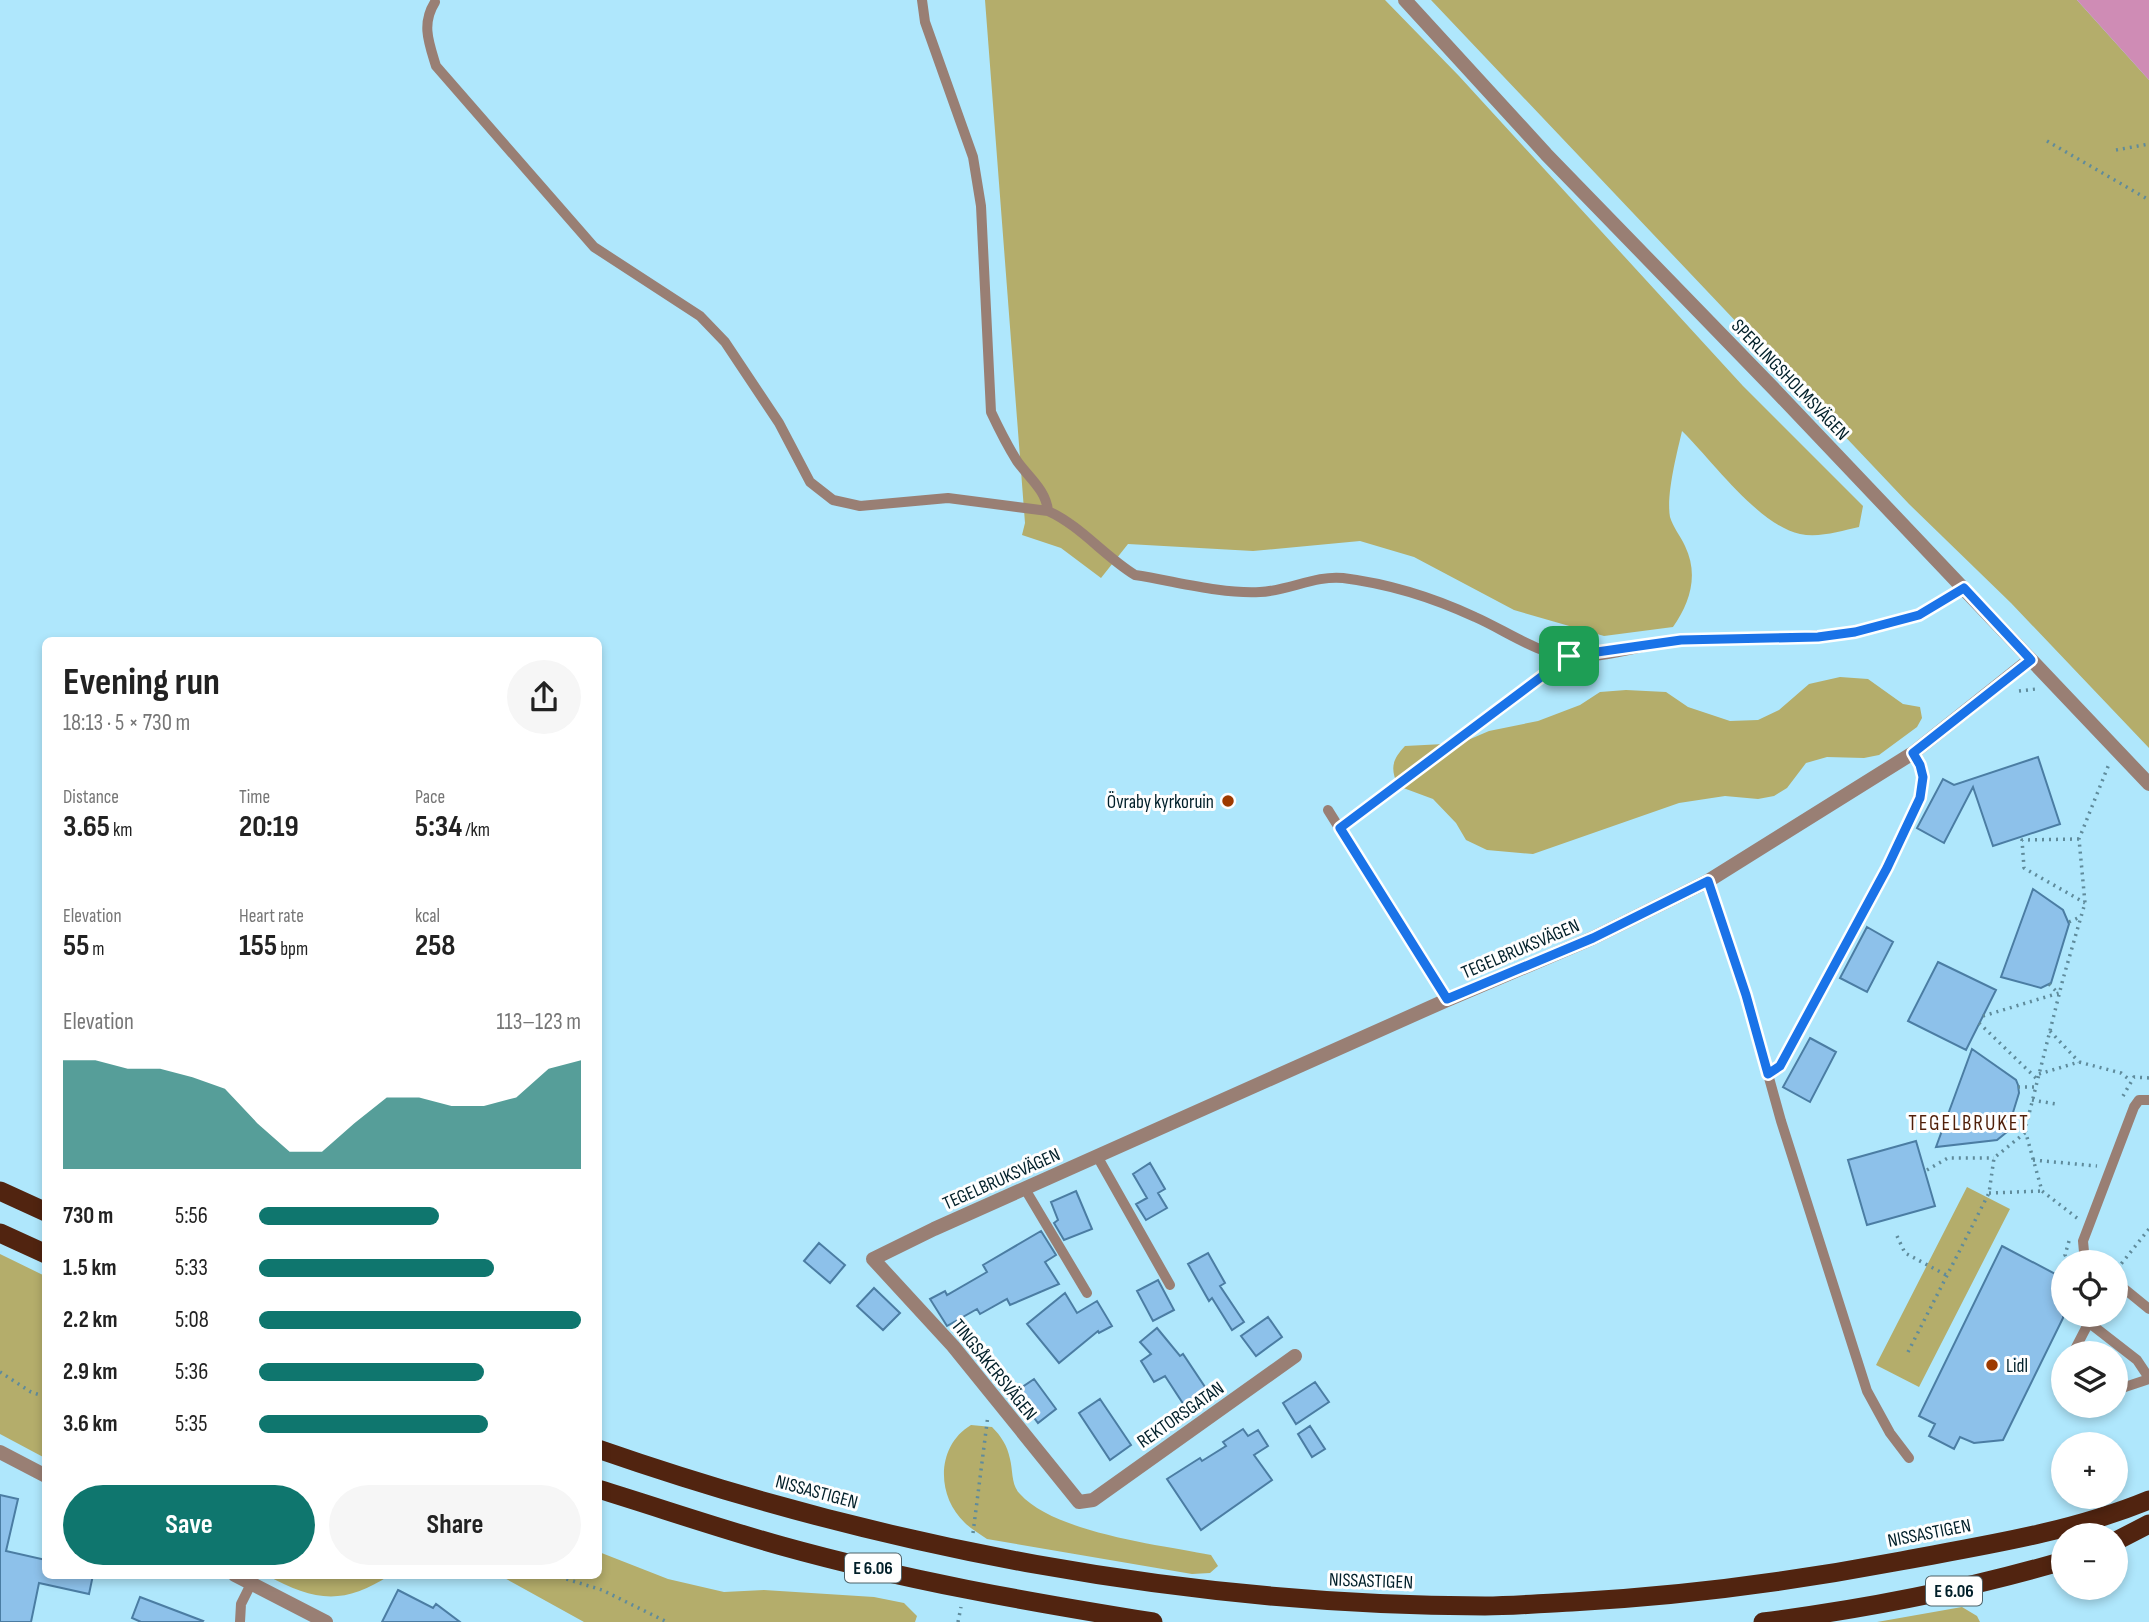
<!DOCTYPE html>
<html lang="en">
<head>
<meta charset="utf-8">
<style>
	:root { --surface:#fff; --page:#f6f6f6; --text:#222; --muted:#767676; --accent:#0f766e }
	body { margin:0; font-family:"Sofia Sans Condensed",sans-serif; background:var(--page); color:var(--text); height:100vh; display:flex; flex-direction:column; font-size:26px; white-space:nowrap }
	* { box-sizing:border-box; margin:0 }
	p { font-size:23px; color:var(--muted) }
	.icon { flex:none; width:38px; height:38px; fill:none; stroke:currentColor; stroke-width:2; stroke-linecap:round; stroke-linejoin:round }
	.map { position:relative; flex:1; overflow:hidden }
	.side { position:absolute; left:42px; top:637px; width:560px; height:942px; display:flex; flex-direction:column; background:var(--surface); border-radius:10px; box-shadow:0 4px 10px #0003 }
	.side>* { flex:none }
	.tools { position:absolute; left:2051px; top:1250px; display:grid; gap:14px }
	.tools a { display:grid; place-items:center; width:77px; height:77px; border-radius:50%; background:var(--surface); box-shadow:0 4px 10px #0003; font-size:35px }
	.pin { position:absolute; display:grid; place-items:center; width:60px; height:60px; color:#fff; margin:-30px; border-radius:14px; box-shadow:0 4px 10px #0006 }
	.round { display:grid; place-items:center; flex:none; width:74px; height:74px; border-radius:37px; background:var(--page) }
	.headline { display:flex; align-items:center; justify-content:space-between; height:119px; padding:0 21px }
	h1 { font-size:38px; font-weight:700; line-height:52px }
	.figures { display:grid; grid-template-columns:repeat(3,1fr); gap:10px; height:119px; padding:7px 21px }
	.figures div { display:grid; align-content:center }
	.figures b { font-size:30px; font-weight:700 }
	.figures small { font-size:19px; font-weight:400 }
	.figures p { font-size:19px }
	.chart { height:196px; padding:14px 21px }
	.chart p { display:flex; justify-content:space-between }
	.chart svg { width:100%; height:126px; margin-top:7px; fill:var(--accent); opacity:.7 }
	.action { display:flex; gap:14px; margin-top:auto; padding:14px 21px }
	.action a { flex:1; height:80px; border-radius:42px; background:var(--accent); color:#fff; font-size:28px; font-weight:700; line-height:80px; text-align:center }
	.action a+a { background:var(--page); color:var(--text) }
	ul { padding:0 21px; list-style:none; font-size:23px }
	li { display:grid; grid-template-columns:112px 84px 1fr; align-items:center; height:52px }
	li i { height:18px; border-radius:9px; background:var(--accent) }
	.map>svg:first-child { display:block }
	.green { fill:#b4ad6b }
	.water { fill:#cf8cb5 }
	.building { fill:#8dc1ea; stroke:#4b7da3; stroke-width:2 }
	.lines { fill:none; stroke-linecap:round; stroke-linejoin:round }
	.path { stroke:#5f8b9b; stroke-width:3.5; stroke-dasharray:2 5; stroke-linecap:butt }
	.service { stroke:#997f74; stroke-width:10 }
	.minor { stroke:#997f74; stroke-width:14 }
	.tertiary { stroke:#997f74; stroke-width:14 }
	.trunk { stroke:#512410; stroke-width:19 }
	.route-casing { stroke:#fff; stroke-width:14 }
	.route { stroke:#1a73e8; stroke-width:9 }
	.poi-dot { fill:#9d3a00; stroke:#fefefe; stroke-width:2.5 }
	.labels { text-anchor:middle; stroke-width:6; stroke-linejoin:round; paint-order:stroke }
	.shield { fill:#fefefe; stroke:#4d6269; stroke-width:2 }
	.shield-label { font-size:18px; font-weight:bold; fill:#011f29 }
	.street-label { font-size:19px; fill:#011f29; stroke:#fefefe }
	.poi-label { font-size:19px; fill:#011f29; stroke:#fefefe; text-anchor:end }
	.neighbourhood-label { font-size:21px; letter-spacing:2px; fill:#501f09; stroke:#fefefe }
</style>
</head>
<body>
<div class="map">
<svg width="2149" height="1622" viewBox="0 0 2149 1622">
	<rect width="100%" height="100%" fill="#afe7fc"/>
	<path class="green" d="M985 0H1385L1459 76 1743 386 1863 506 1859 527C1841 531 1819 538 1800 534 1758 525 1712 460 1682 431 1677 453 1666 495 1670 517 1673 527 1681 537 1685 546 1699 575 1690 603 1673 627L1604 636 1514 610 1414 557 1360 541 1253 551 1128 544 1101 578 1061 548 1022 535 1025 523Z
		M1431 0H2077L2149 80V748L2011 603 1909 504Z
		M1840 677 1868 679 1903 704 1920 707 1922 718 1917 727 1879 755 1864 758 1827 757 1806 763 1787 788 1774 796 1758 799 1725 796 1679 803 1533 854 1487 850 1466 840 1456 823 1433 799 1398 786C1390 768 1392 760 1405 746L1444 744 1468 740 1489 731 1538 721 1580 705 1600 692 1626 690 1666 692 1688 707 1730 721 1758 720 1779 710 1809 684Z
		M1967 1187 2010 1209 1919 1387 1876 1365Z
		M0 1254 45 1276V1458L0 1434Z
		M971 1425 992 1427C1001 1436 1007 1445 1010 1459 1013 1470 1011 1485 1020 1494 1055 1533 1161 1545 1211 1555L1218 1566 1210 1573 1192 1574 987 1539C980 1534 971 1529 965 1523 936 1496 936 1446 971 1425Z
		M599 1552 668 1579 724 1592 764 1590 874 1597 904 1603 917 1616 915 1622H584L499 1575H598Z
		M266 1575H390C343 1606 314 1601 266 1575Z
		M1962 1607 1977 1616 1980 1622H1877Z"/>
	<path class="water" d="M2077 0H2149V80Z"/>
	<path class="building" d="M2038 757 2060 824 1993 846 1973 787 1944 843 1917 828 1943 779 1954 785Z
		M2033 889 2063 910 2069 924 2051 983 2041 988 2001 977Z
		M1867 927 1893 942 1867 992 1840 978Z
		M1938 962 1996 990 1966 1050 1908 1021Z
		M1810 1038 1836 1052 1810 1102 1783 1087Z
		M1972 1049 2016 1080 2018 1085 2019 1093 2007 1132 1997 1140 1936 1147Z
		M1916 1141 1935 1206 1867 1225 1848 1160Z
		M1150 1163 1165 1189 1158 1193 1167 1208 1146 1220 1136 1204 1147 1198 1133 1174Z
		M1076 1191 1092 1229 1064 1240 1054 1223 1058 1220 1051 1202Z
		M1041 1231 1056 1255 1045 1262 1059 1284 1010 1305 1007 1299 980 1314 977 1309 947 1326 930 1299 945 1291 947 1295 987 1272 983 1265Z
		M819 1243 845 1265 830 1283 804 1261Z
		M2002 1246 2063 1278V1318L2003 1440 1974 1443 1960 1437 1954 1449 1929 1436 1935 1424 1919 1416Z
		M1208 1253 1225 1283 1220 1286 1244 1322 1232 1330 1212 1298 1209 1301 1188 1264Z
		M1158 1280 1174 1310 1153 1321 1137 1291Z
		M874 1288 900 1313 883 1330 857 1306Z
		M1065 1293 1077 1313 1097 1301 1112 1326 1099 1333 1098 1331 1059 1363 1027 1324Z
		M1268 1317 1282 1337 1256 1356 1241 1336Z
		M1157 1328 1180 1356 1183 1354 1207 1390 1184 1405 1165 1376 1154 1382 1141 1361 1151 1354 1140 1342Z
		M1034 1379 1056 1409 1038 1423 1015 1392Z
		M1315 1382 1329 1402 1296 1424 1283 1403Z
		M1100 1399 1131 1445 1110 1460 1079 1413Z
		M1310 1426 1325 1449 1312 1457 1298 1434Z
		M1243 1429 1248 1436 1258 1430 1268 1446 1254 1455 1272 1480 1201 1530 1167 1479 1200 1458 1202 1461 1226 1446 1223 1442Z
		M0 1495 18 1499 6 1551 46 1560V1575H93L89 1594 39 1583 31 1622H0Z
		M398 1590 433 1608 436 1604 460 1622H382Z
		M140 1597 203 1621 202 1622H141L132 1618Z"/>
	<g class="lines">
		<path class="path" d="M2047 141 2149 200
			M2116 150 2149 144
			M2019 691 2036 689
			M1350 821 1554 668
			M2079 839 2022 840 2024 868 2085 903
			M2069 922 2080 917
			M2049 984 2057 992
			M1983 1016 2059 993
			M1979 1023 2037 1079
			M2050 1031 2079 1062
			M2039 1074 2079 1062 2121 1073 2130 1080
			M2018 1087H2036
			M2123 1096 2134 1077 2149 1078
			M2032 1100 2056 1104
			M2033 1160 2097 1166
			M1927 1170 1948 1158H1994
			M1989 1193 2042 1191
			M2077 1218 2042 1191 2025 1130 2063 979 2085 903 2079 839 2109 764
			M1897 1236 1905 1253 1948 1276
			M2069 1241 2065 1255 2069 1262
			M2117 1269 2149 1229
			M1908 1352 1989 1193 1994 1158 2026 1132
			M0 1372 31 1392 46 1397
			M973 1533 988 1415
			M553 1575 602 1590 667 1622
			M958 1622 961 1607"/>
		<path class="service" d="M922 0 925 22 973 157 981 206 991 412C999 429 1007 445 1017 461 1029 478 1046 490 1048 511 1081 526 1104 556 1135 575 1175 581 1219 594 1260 592 1288 591 1316 575 1343 578 1391 584 1432 597 1475 617 1505 630 1539 655 1572 657 1603 659 1650 643 1683 640 1778 633 1882 650 1963 588
			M435 2C421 24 429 43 436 66L594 247 700 316 725 342 779 423 810 482 833 500 860 506 948 498 1048 511
			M1328 810 1447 1000
			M1708 881 1746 995 1781 1121 1867 1391 1890 1433 1909 1458
			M1768 1074 1780 1066 1887 868 1920 798 1923 777 1920 765 1913 753
			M1097 1156 1170 1285
			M1025 1189 1087 1293
			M2090 1262 2084 1252 2083 1241 2134 1107 2139 1100H2149
			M2116 1282 2149 1309
			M2073 1353 2087 1326 2092 1325 2137 1360 2149 1378
			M2063 1376V1385
			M2116 1390 2149 1379
			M240 1622 241 1604 251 1584"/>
		<path class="minor" d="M1295 1356 1093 1500 1079 1502 953 1346 873 1259 934 1229 1447 1000 1593 938 1708 881 1913 753 2030 660
			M0 1452 46 1476
			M235 1575 326 1622"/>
		<path class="tertiary" d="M1405 0 1546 154 1776 391 2149 784"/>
		<path class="trunk" d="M0 1191 46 1212
			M0 1233 46 1254
			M598 1449C882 1548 1185 1605 1485 1606 1514 1606 1544 1603 1572 1602 1681 1596 1789 1582 1895 1562 1980 1546 2069 1533 2149 1500
			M598 1489C660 1508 721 1529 782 1546 904 1580 1029 1602 1153 1622
			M2116 1541 2149 1524
			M1763 1622C1865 1609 1964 1590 2063 1561"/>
	</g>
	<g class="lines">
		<g class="route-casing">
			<path id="route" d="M1964 588 2031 660 1913 753 1920 765 1923 777 1920 798 1887 868 1780 1066 1768 1074 1746 995 1708 881 1593 938 1447 999 1340 828 1569 656 1681 640 1818 637 1855 632 1919 615Z"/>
		</g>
		<use href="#route" class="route"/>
	</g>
	<g class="poi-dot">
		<circle cx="1228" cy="801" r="7"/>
		<circle cx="1992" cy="1365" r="7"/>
	</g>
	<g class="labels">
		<g class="shield">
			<rect x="845" y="1553.5" width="56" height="29" rx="5"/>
			<rect x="1926" y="1576.5" width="56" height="29" rx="5"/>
		</g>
		<g class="shield-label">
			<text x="873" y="1574">E 6.06</text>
			<text x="1954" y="1597">E 6.06</text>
		</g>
		<g class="street-label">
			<text transform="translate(1791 379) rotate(46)" y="7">SPERLINGSHOLMSVÄGEN</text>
			<text transform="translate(1520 948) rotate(-23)" y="7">TEGELBRUKSVÄGEN</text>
			<text transform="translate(1001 1178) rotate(-24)" y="7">TEGELBRUKSVÄGEN</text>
			<text transform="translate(995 1369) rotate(51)" y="7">TINGSÅKERSVÄGEN</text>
			<text transform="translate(1180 1414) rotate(-35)" y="7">REKTORSGATAN</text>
			<text transform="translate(817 1491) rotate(15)" y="7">NISSASTIGEN</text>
			<text transform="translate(1929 1532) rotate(-11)" y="7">NISSASTIGEN</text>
			<text transform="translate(1371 1580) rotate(2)" y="7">NISSASTIGEN</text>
		</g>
		<g class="poi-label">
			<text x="1214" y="808">Övraby kyrkoruin</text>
			<text x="2006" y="1372" text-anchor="start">Lidl</text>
		</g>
		<g class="neighbourhood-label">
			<text x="1969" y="1130">TEGELBRUKET</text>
		</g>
	</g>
</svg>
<div class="tools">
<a><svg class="icon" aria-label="locate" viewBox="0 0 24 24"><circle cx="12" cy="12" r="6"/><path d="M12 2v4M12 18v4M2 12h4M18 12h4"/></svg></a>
<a><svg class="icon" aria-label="layers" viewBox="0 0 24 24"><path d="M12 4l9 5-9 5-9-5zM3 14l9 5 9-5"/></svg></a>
<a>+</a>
<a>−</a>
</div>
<div class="pin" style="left:1569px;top:656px;background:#1e9e55"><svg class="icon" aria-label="arrive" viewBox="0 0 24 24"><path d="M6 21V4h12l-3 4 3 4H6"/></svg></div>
<section class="side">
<div class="headline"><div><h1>Evening run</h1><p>18:13 · 5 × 730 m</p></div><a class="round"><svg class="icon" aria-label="share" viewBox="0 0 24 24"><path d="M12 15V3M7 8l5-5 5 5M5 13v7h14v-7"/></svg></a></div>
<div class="figures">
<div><p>Distance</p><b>3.65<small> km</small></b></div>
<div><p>Time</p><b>20:19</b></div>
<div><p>Pace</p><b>5:34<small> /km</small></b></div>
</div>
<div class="figures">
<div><p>Elevation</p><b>55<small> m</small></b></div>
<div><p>Heart rate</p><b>155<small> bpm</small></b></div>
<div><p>kcal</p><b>258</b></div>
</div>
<div class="chart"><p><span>Elevation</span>113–123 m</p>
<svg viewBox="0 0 160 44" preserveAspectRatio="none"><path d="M0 44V6L10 6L20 9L30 9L40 12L50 16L60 28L70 38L80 38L90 28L100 19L110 19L120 22L130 22L140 19L150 9L160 6V44z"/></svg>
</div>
<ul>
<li><b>730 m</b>5:56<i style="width:56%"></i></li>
<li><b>1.5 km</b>5:33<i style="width:73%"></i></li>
<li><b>2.2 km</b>5:08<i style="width:100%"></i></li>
<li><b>2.9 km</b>5:36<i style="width:70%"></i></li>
<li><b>3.6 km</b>5:35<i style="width:71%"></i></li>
</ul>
<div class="action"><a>Save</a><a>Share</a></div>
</section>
</div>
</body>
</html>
